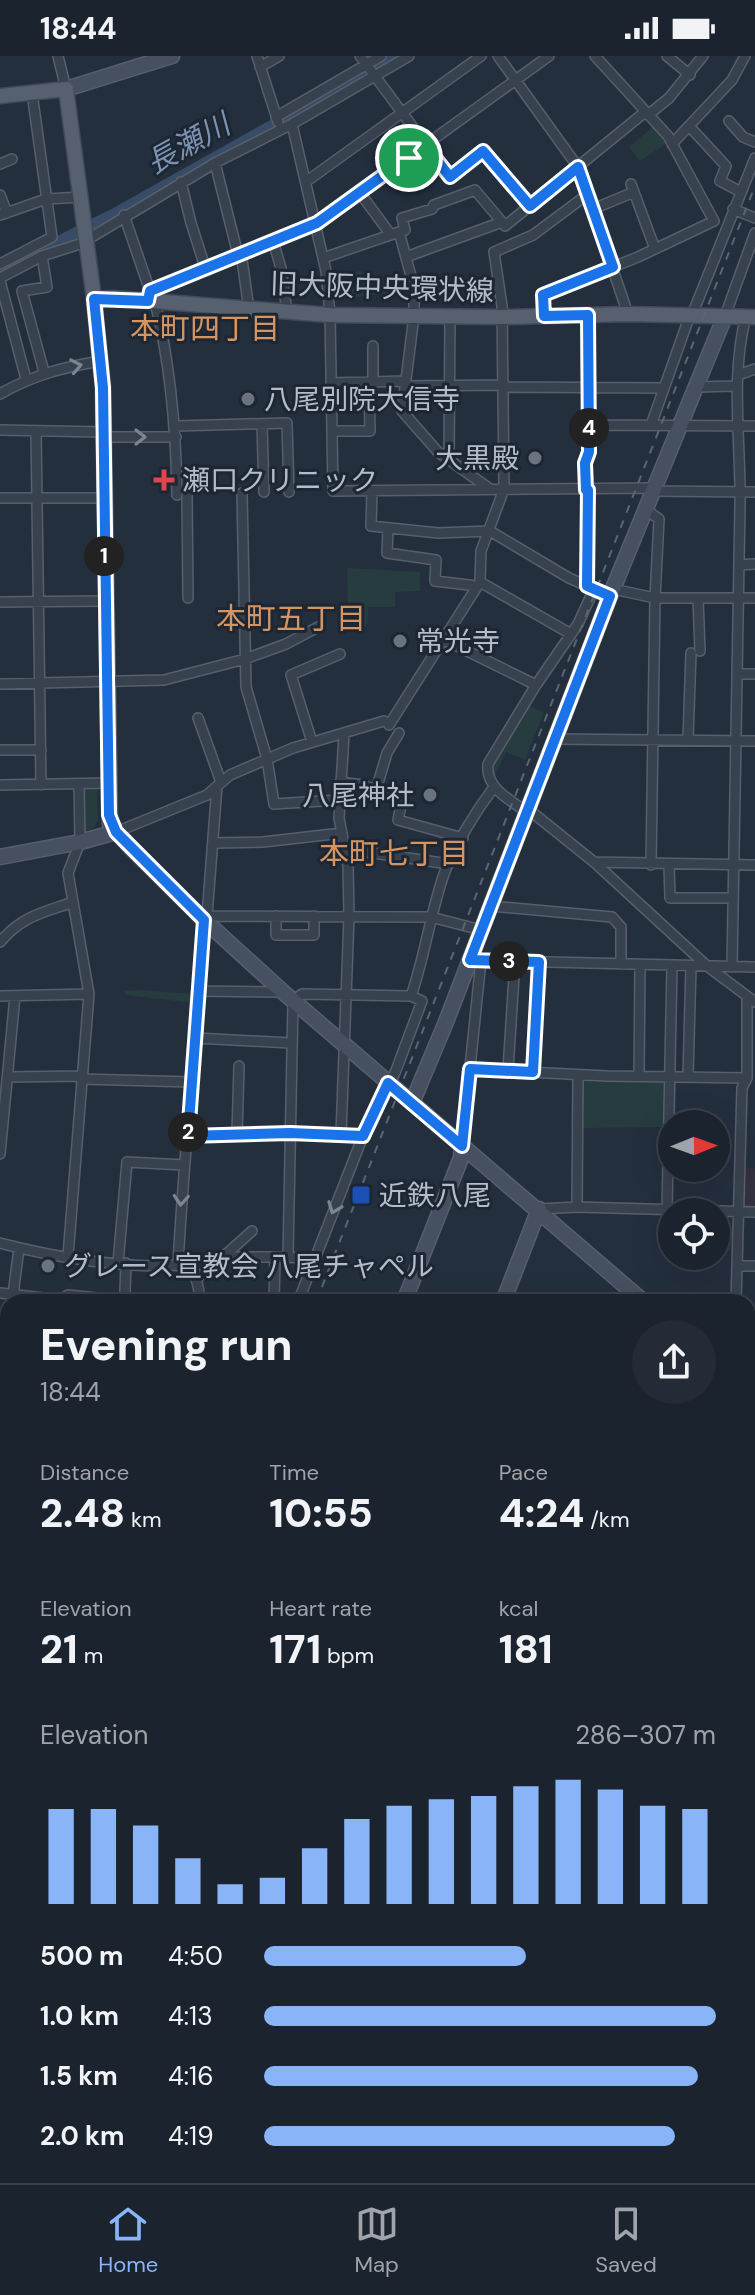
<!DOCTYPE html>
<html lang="en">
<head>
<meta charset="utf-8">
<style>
	:root { --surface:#1b232e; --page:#242b36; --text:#f1f3f6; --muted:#a0a4aa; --line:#39404a; --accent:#8ab4f8 }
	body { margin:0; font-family:"DM Sans","Noto Sans JP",sans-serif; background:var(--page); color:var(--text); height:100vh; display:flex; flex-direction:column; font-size:30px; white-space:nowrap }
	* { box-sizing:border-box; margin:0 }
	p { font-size:26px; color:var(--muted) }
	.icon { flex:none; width:44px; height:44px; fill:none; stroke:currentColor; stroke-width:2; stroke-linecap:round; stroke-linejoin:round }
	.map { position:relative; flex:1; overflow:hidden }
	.details { position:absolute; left:0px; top:1238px; width:756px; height:890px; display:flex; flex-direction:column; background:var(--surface); border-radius:24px 24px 0 0; box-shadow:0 8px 32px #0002,0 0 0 2px var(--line) }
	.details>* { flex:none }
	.needle { width:52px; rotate:89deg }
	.tools { position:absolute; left:658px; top:1054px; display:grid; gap:16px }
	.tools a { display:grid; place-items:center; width:72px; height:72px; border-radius:50%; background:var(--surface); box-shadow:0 8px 32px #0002,0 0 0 2px var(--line); font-size:40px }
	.pin { position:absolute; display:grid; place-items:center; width:68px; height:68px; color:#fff; margin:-34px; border:4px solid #fff; border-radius:50%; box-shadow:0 2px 8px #0007 }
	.km { position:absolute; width:40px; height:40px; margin:-20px; border-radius:50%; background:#222; color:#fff; font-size:22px; line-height:40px; text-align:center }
	.round { display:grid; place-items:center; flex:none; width:84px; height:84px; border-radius:42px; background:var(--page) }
	.overview { display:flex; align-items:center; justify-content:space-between; height:136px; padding:0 40px }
	h1 { font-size:44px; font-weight:800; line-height:60px }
	.stats { display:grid; grid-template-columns:repeat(3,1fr); gap:12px; height:136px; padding:8px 40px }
	.stats div { display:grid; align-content:center }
	.stats b { font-size:40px; font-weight:800 }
	.stats small { font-size:22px; font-weight:400 }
	.stats p { font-size:22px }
	.chart { height:224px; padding:16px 40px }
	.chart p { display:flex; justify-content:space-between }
	.chart svg { width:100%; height:144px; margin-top:8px; stroke:var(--accent); stroke-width:6 }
	ul { padding:0 40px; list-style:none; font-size:26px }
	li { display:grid; grid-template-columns:128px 96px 1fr; align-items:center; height:60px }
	li i { height:20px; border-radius:10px; background:var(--accent) }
	.status { display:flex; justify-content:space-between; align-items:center; height:56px; padding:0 40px; background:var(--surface); direction:ltr }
	.status svg { height:22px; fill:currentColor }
	.menu { display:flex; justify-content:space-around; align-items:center; height:112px; border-top:2px solid var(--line); background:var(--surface); font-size:22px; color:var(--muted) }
	.menu a { display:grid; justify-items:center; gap:4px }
	.menu .on { color:var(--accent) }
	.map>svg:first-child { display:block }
	.medical { fill:#32303f }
	.green { fill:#263c3f }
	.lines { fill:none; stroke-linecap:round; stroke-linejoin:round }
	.river { stroke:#394c67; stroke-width:14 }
	.street-casing { stroke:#565f6c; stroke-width:12 }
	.secondary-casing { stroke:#565f6c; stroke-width:17 }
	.primary-casing { stroke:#414a57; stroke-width:17 }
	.street { stroke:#38414e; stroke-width:9 }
	.secondary { stroke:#465061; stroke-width:14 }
	.primary { stroke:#56606e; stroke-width:14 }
	.rail { stroke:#5a6575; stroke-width:2; stroke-dasharray:8 8; stroke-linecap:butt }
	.oneway { stroke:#7c8592 }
	.route-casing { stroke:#fff; stroke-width:16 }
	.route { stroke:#1a73e8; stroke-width:10 }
	.worship-dot { fill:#6b7280; stroke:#1d2633; stroke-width:3 }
	.health-dot { fill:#e0444e; stroke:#1d2633; stroke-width:3 }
	.transit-dot { fill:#1a4fb4; stroke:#1d2633; stroke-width:3 }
	.labels { text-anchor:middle; stroke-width:6; stroke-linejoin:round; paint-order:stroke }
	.street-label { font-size:28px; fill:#b4bcc9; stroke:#1d2633 }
	.poi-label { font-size:28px; fill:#b4bcc9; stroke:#1d2633; text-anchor:start }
	.water-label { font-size:30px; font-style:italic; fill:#7c92b1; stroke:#1d2633 }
	.neighbourhood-label { font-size:30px; fill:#d59563; stroke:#1d2633 }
</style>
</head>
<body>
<div class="status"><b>18:44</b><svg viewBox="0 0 49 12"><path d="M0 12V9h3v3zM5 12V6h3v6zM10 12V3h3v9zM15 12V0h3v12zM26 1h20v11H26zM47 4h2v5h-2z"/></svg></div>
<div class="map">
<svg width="755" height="2127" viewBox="0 0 755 2127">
	<rect width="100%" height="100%" fill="#242f3e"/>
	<path class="medical" d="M745 1112H755V1152H748L744 1149Z
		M0 1848H8V2043L0 2044Z"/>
	<path class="green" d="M655 69 669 86 640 105 629 91Z
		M362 215 366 232 411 229V235L330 244 328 221Z
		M347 512 420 516V535L395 536V551H368L367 570 357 571 348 550Z
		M527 649 544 656 525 704 506 696 495 719 491 711Z
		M85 731H97L98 765 92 773 83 776 82 734Z
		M138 934 195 938V947L125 939V935Z
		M583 1023 663 1024 665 1071 582 1072Z"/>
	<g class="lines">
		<path class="river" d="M0 216 115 159 281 66 373 11 398 0
			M748 1757 755 1752"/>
		<g class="street-casing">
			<path id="street" d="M58 0 66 33
				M257 0 278 66
				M360 0 450 121 483 95 530 150
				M498 0 578 111 628 258
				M667 0 690 19
				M260 11 279 0
				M648 59 669 42 703 0
				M276 61 381 0
				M729 65 743 81 755 86
				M292 68 326 215 330 259 333 435 654 432
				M689 70 726 110 720 125 741 136
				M672 88 732 24 745 0
				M215 107 238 199
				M0 108 12 103
				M307 125 481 0
				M181 126 191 167 205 211
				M631 128 655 193
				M360 137 391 179
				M0 139 7 157
				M593 153 634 136
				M733 153 755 162
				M0 159 46 143 81 141
				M124 159 150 235
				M505 170 645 56
				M399 176 414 231V260L402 355 438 396 490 433
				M273 185 281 212 287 256
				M241 197 249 253
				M42 200 47 231 22 235 44 316
				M323 202 405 174 402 162 432 153 434 149 475 134 502 166 406 201
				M0 208 52 181 32 37
				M0 222 42 200 80 188 215 107 292 68 409 0
				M0 225 26 323
				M148 245 150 235 317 167 549 0
				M155 246C171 310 176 373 177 439
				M692 259 755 102
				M544 260 543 239 638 201 714 165 668 80 595 0
				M725 260 755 177
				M738 319 755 313
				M373 326V290
				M331 327 406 325
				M405 330 505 329
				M505 331 664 332
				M696 331 737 330
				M0 338C33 319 64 311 101 305
				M262 369 264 436
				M589 369 755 370
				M651 369 690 259
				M176 370 287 367 289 436
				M0 374 103 376
				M36 375 41 729
				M332 375H370L369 326
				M103 381H176
				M449 404 450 260
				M586 434 585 407 589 396 588 259
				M372 435 371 470 438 477 490 475 569 522 610 540
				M653 435 755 436
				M242 437 246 631 267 703 274 748 339 744
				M187 439 188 542
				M0 442H103
				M645 453 659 463 655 542 651 809
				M388 473 387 497 436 504 435 525 477 530
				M739 509 755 508
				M480 526 571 578
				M587 530 588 434
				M613 533 655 542H755
				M698 542 700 595
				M0 546 105 545
				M443 583 536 629
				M737 618H755
				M0 628 164 624 245 603 286 588 320 570
				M198 662 221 726
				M389 669 480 526 481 495 504 433 502 250 494 196 533 179 588 138
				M554 683 755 685
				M688 683 691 597
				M312 686 291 619 340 598
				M0 694H41
				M340 726 363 729 402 745 398 764 463 782
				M0 729 108 727
				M376 734 387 697 399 677
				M528 753 594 806 707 910 755 946
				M527 756C510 744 485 732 488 708L536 629 578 568 594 533
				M116 776 207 739 230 719 293 692 384 665
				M214 787 263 786 342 777
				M346 793 449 808
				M594 806 755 809
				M669 809 670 842H733
				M491 850 612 861 621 871V908
				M207 860 431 861 481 874
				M276 860V879H314V860
				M0 886C22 860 42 857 73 846
				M470 904 755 911
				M732 911C734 757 737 603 740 448 741 386 730 321 746 260
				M199 935 283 936
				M0 940 89 938
				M411 940C425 900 430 858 444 818 454 790 476 755 494 731
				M196 982 291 987
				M470 1013 607 1020 747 1022
				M508 1014 515 905
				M533 1016 539 906
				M639 1020 640 909
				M9 1021 81 1020
				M688 1021 691 910
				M81 1023 192 1026
				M237 1078 239 1010
				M341 1079 349 860 348 810 339 762 344 678
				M188 1080 290 1077 363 1080
				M462 1090 481 904
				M0 1098 15 940
				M577 1151 578 1019
				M539 1153 577 1151 755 1156
				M667 1154 672 910
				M0 1187C50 1200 104 1209 156 1210 165 1211 178 1206 187 1212 198 1219 199 1234 200 1246
				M68 1200 89 938 68 817 80 786 79 728
				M223 1201 252 1175
				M288 1201 293 945 302 938 411 940 422 945 395 1017 363 1080 298 1246
				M118 1207 127 1106 184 1109
				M126 1207 125 1235 128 1246
				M178 1209C184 1094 197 979 204 864L207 860 217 730
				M737 1210H755
				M196 1223 223 1201H275
				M0 1237 61 1244 68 1239 127 1245
				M13 1239 19 1192
				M274 1246 275 1201 315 1202
				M736 1246 742 1032 747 1022V940
				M2 1298 5 1435
				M0 1494H8
				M2 1568 4 1709
				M748 1568H755
				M748 1599 755 1595
				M748 1749 755 1744
				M748 1777 755 1772
				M748 1878 749 1855 755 1835
				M748 1973H755
				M0 2079 8 2116
				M748 2085H755
				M748 2116H755
				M26 2120V2127
				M59 2120V2127
				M123 2120V2127
				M476 2120V2127
				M574 2120V2127
				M107 2122V2127
				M83 2127V2120
				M157 2127V2120
				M217 2127V2120
				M626 2127V2120"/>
		</g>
		<g class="secondary-casing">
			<path id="secondary" d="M66 33 172 0
				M94 243 103 332 110 768 130 791 204 864 283 936 644 1246
				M0 801 80 786 116 776
				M412 1047 446 966 610 540 725 260
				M404 1246 461 1102 462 1090
				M503 1246 539 1153
				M748 1270H755
				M748 1280 755 1281
				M0 1288 8 1287
				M0 1298H8
				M748 1685 755 1681
				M0 1839H8
				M183 2127V2120"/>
		</g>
		<g class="primary-casing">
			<path id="primary" d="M0 40 66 33 94 243 114 242 330 259 503 261 628 258 755 261"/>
		</g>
		<use href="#street" class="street"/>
		<use href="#secondary" class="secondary"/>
		<use href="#primary" class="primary"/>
		<path class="rail" d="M316 1246 755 130
			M163 2127V2120"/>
	</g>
	<defs><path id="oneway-chevron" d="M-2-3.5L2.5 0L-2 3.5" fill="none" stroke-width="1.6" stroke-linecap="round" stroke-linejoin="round" transform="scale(2)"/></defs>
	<g class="oneway">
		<use href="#oneway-chevron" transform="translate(76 310) rotate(-11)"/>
		<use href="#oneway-chevron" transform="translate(140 381)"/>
		<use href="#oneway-chevron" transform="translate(181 1144) rotate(94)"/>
		<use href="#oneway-chevron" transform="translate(334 1152) rotate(111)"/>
	</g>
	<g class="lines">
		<g class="route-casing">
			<path id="route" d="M425 89 450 121 483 95 530 150 578 111 613 211 543 239 544 260 588 259 589 396 585 407 586 434H588L587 530 610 540 470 904 539 906 533 1016 470 1013 462 1090 388 1027 363 1080 290 1077 188 1080 204 864 116 776 109 759 103 332 94 243 148 245 150 235 317 167Z"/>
		</g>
		<use href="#route" class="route"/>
	</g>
	<g class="worship-dot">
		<circle cx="248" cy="343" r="8"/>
		<circle cx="535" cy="402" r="8"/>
		<circle cx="400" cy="585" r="8"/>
		<circle cx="430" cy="739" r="8"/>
		<circle cx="48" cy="1210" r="8"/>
	</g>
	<path class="health-dot" d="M160 412h8v8h8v8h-8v8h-8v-8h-8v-8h8z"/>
	<rect class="transit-dot" x="351" y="1129" width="20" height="20" rx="4"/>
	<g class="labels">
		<g class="street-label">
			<text transform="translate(382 231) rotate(2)" y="10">旧大阪中央環状線</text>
		</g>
		<g class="poi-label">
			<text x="264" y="353">八尾別院大信寺</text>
			<text x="519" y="412" text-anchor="end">大黒殿</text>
			<text x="182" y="434">瀬口クリニック</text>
			<text x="416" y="595">常光寺</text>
			<text x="414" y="749" text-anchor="end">八尾神社</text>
			<text x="379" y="1149">近鉄八尾</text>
			<text x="64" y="1220">グレース宣教会 八尾チャペル</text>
		</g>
		<g class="water-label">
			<text transform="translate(188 88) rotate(-29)" y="10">長瀬川</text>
		</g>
		<g class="neighbourhood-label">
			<text x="205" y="283">本町四丁目</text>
			<text x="291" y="573">本町五丁目</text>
			<text x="394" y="808">本町七丁目</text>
		</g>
	</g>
</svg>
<div class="tools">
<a><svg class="needle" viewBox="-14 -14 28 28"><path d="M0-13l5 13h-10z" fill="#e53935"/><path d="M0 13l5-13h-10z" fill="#a0a4aa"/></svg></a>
<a><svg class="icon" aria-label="locate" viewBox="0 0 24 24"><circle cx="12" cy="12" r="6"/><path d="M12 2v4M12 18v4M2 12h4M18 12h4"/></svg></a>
</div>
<div class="pin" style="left:409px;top:102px;background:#1e9e55"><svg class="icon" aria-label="arrive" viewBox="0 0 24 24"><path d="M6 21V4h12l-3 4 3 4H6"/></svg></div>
<b class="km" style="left:104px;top:500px">1</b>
<b class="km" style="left:188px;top:1076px">2</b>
<b class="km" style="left:509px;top:905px">3</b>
<b class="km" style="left:589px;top:372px">4</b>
<section class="details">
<div class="overview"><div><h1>Evening run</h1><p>18:44</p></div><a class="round"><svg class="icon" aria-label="share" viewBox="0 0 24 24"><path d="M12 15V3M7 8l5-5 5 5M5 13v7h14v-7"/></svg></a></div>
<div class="stats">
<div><p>Distance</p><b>2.48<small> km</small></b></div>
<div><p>Time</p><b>10:55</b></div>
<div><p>Pace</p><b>4:24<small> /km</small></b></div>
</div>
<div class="stats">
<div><p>Elevation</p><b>21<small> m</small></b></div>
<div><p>Heart rate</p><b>171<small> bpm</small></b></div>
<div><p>kcal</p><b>181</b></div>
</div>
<div class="chart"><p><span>Elevation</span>286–307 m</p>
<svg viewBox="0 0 160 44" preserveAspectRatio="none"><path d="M5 44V15M15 44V15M25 44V20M35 44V30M45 44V38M55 44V36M65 44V27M75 44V18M85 44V14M95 44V12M105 44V11M115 44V8M125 44V6M135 44V9M145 44V14M155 44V15"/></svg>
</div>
<ul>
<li><b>500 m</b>4:50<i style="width:58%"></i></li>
<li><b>1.0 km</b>4:13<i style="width:100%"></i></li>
<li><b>1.5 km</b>4:16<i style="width:96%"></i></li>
<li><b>2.0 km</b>4:19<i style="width:91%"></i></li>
</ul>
</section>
</div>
<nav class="menu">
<a class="on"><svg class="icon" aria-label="home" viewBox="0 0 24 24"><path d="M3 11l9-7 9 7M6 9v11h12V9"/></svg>Home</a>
<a><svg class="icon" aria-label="map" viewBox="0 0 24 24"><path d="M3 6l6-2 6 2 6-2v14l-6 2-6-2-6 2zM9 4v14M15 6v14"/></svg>Map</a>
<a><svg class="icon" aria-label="saved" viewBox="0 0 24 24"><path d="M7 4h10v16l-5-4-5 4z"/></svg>Saved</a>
</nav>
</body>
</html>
